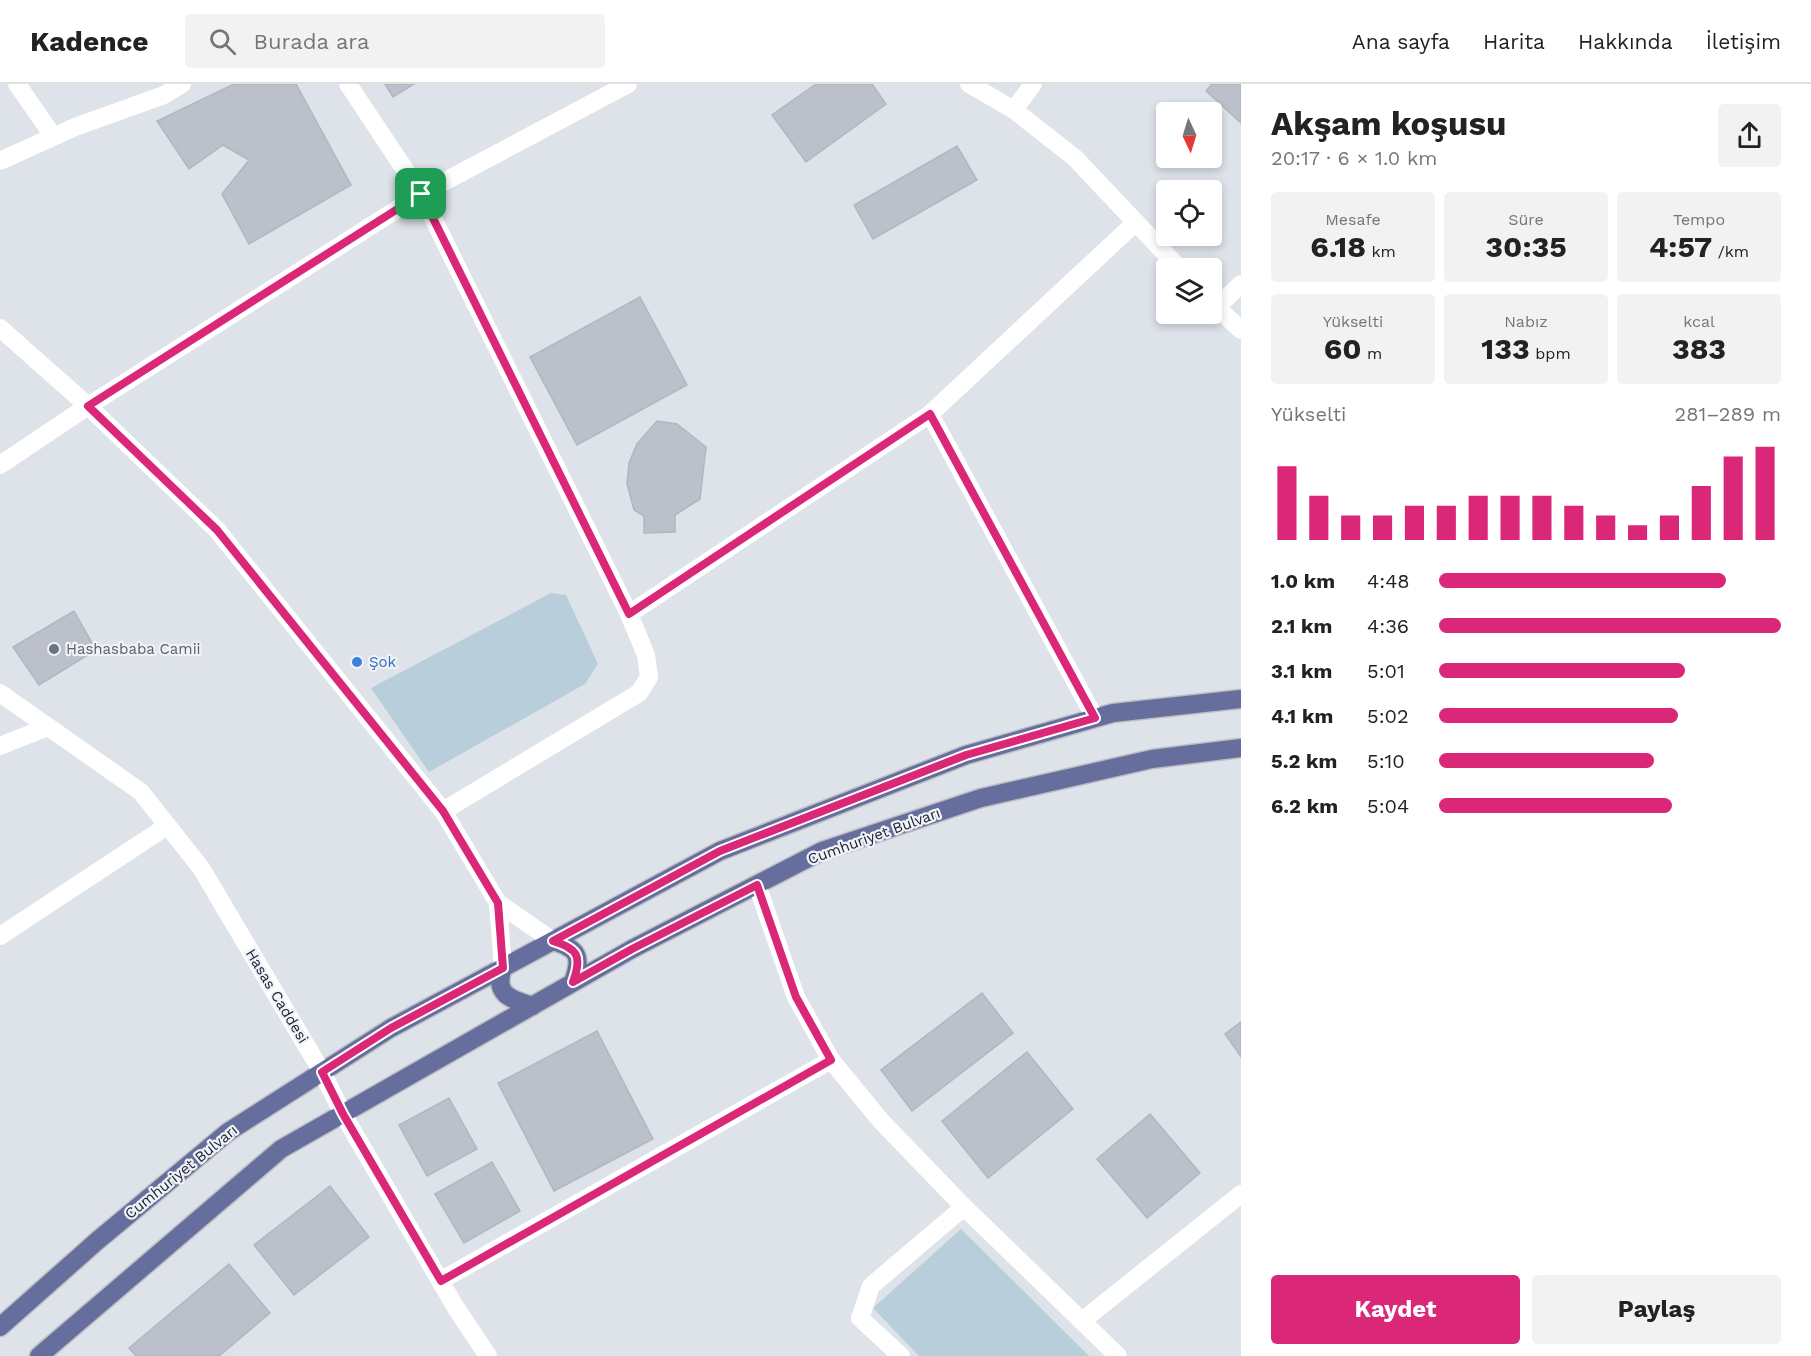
<!DOCTYPE html>
<html lang="tr">
<head>
<meta charset="utf-8">
<style>
	:root { --surface:#fff; --page:#f2f2f2; --text:#222; --muted:#767676; --line:#e0e0e0; --accent:#db2777 }
	body { margin:0; font-family:"Work Sans",sans-serif; background:var(--page); color:var(--text); height:100vh; display:flex; flex-direction:column; font-size:22px; white-space:nowrap }
	* { box-sizing:border-box; margin:0 }
	p { font-size:20px; color:var(--muted) }
	.icon { flex:none; width:33px; height:33px; fill:none; stroke:currentColor; stroke-width:2; stroke-linecap:round; stroke-linejoin:round }
	.map { position:relative; flex:1; overflow:hidden }
	.side { display:flex; flex-direction:column; background:var(--surface); width:570px }
	.side>* { flex:none }
	.needle { width:39px; rotate:176deg }
	.fabs { position:absolute; left:1156px; top:18px; display:grid; gap:12px }
	.fabs a { display:grid; place-items:center; width:66px; height:66px; border-radius:6px; background:var(--surface); box-shadow:0 3px 9px #0003; font-size:30px }
	.pin { position:absolute; display:grid; place-items:center; width:51px; height:51px; color:#fff; margin:-26px; border-radius:12px; box-shadow:0 3px 9px #0006 }
	.round { display:grid; place-items:center; flex:none; width:63px; height:63px; border-radius:6px; background:var(--page) }
	.headline { display:flex; align-items:center; justify-content:space-between; height:102px; padding:0 30px }
	h1 { font-size:33px; font-weight:700; line-height:45px }
	.stats { display:grid; grid-template-columns:repeat(3,1fr); gap:9px; height:102px; padding:6px 30px }
	.stats div { display:grid; align-content:center; border-radius:6px; background:var(--page); text-align:center }
	.stats b { font-size:30px; font-weight:700 }
	.stats small { font-size:16px; font-weight:400 }
	.stats p { font-size:16px }
	.chart { height:168px; padding:12px 30px }
	.chart p { display:flex; justify-content:space-between }
	.chart svg { width:100%; height:108px; margin-top:6px; stroke:var(--accent); stroke-width:6 }
	.action { display:flex; gap:12px; margin-top:auto; padding:12px 30px }
	.action a { flex:1; height:69px; border-radius:6px; background:var(--accent); color:#fff; font-size:24px; font-weight:700; line-height:69px; text-align:center }
	.action a+a { background:var(--page); color:var(--text) }
	ul { padding:0 30px; list-style:none; font-size:20px }
	li { display:grid; grid-template-columns:96px 72px 1fr; align-items:center; height:45px }
	li i { height:15px; border-radius:8px; background:var(--accent) }
	header { display:flex; align-items:center; gap:36px; box-sizing:border-box; height:84px; padding:0 30px; background:var(--surface); border-bottom:2px solid var(--line) }
	header strong { font-size:28px }
	nav { display:flex; gap:33px; margin-inline-start:auto; font-size:21px }
	.search { width:420px; height:54px; background:var(--page); display:flex; align-items:center; gap:15px; box-sizing:border-box; padding:0 21px; border-radius:6px; color:var(--muted); font-size:22px }
	main { display:flex; flex:1; min-height:0 }
	.map>svg:first-child { display:block }
	.green { fill:#b8ceda }
	.building { fill:#bbc0ca; stroke:#b1b7c2; stroke-width:1.5 }
	.lines { fill:none; stroke-linecap:round; stroke-linejoin:round }
	.primary-casing { stroke:#bcbec3; stroke-width:21 }
	.street { stroke:#fff; stroke-width:18 }
	.primary { stroke:#656e9d; stroke-width:18 }
	.route-casing { stroke:#fff; stroke-width:12 }
	.route { stroke:#db2777; stroke-width:8 }
	.worship-dot { fill:#6b7280; stroke:#eff2f6; stroke-width:2 }
	.shop-dot { fill:#3f7fe0; stroke:#eff2f6; stroke-width:2 }
	.labels { text-anchor:middle; stroke-width:4.5; stroke-linejoin:round; paint-order:stroke }
	.worship-label { font-size:15px; fill:#5b616d; stroke:#eff2f6; text-anchor:start }
	.shop-label { font-size:15px; fill:#366cbe; stroke:#eff2f6; text-anchor:start }
	.street-label { font-size:15px; fill:#212538; stroke:#eff2f6 }
</style>
</head>
<body>
<header>
<strong>Kadence</strong>
<div class="search"><svg class="icon" aria-label="search" viewBox="0 0 24 24"><circle cx="10" cy="10" r="6"/><path d="M15 15l6 6"/></svg>Burada ara</div>
<nav><a>Ana sayfa</a><a>Harita</a><a>Hakkında</a><a>İletişim</a></nav>
</header>
<main>
<div class="map">
<svg width="1241" height="1272" viewBox="0 0 1241 1272">
	<rect width="100%" height="100%" fill="#dee2e9"/>
	<path class="green" d="M551 509 566 511 598 580 585 600 429 688 371 604Z
		M961 1145 1089 1272H919L873 1224Z"/>
	<path class="building" d="M234 0H296L351 101 249 160 222 110 249 76 223 61 189 85 157 37Z
		M385 0H414L393 13Z
		M816 0H872L886 20 806 78 772 31Z
		M1212 0H1241V39L1206 7Z
		M957 62 977 96 873 155 854 121Z
		M640 213 687 301 577 361 530 273Z
		M657 337 677 340 706 363 700 415 675 431V448L644 449V432L634 426 627 400 629 379 637 360Z
		M74 527 96 566 39 601 13 563Z
		M982 909 1013 949 912 1027 881 986Z
		M1241 938V973L1225 950Z
		M597 947 653 1055 554 1107 498 999Z
		M1027 968 1073 1025 988 1094 942 1037Z
		M449 1014 477 1065 427 1092 399 1041Z
		M1150 1030 1200 1089 1147 1134 1097 1075Z
		M492 1078 520 1127 464 1159 435 1110Z
		M330 1102 369 1153 294 1211 254 1161Z
		M229 1180 270 1229 219 1272H136L129 1264Z"/>
	<g class="lines">
		<g class="primary-casing">
			<path id="primary" d="M553 857C579 865 582 873 573 898
				M503 884C493 910 511 916 533 922
				M0 1243 97 1157 228 1048 391 944 720 767 966 671 1113 629 1241 615
				M39 1272 281 1065 632 865 822 767 981 714 1152 675 1241 664"/>
		</g>
		<path class="street" d="M17 0 53 52
			M348 0 421 110 629 530 646 571 649 593 639 609 443 727
			M969 0 1014 26 1075 74 1179 184
			M1014 26 1033 0
			M0 77 75 43 164 11 182 0
			M1212 219 1241 246
			M1216 224 1241 200
			M0 244 88 322 217 446 443 727 498 819 553 857
			M930 330 1095 634
			M0 381 88 322 421 110 628 0
			M629 530 930 330 1136 138
			M0 609 141 708 201 784 322 988 343 1030 456 1224 488 1272
			M0 662 48 643
			M757 801 796 913 831 976 881 1037 964 1123 1118 1272
			M498 819 503 884
			M0 852 167 742
			M440 1197 831 976
			M1082 1237 1241 1110
			M901 1272 860 1234 871 1202 964 1123"/>
		<use href="#primary" class="primary"/>
	</g>
	<g class="lines">
		<g class="route-casing">
			<path id="route" d="M421 110 629 530 930 330 1095 634 966 671 720 767 553 857C579 865 582 873 573 898L632 865 757 801 796 913 831 976 441 1197 343 1030 322 988 391 944 503 884 498 819 443 727 217 446 88 322Z"/>
		</g>
		<use href="#route" class="route"/>
	</g>
	<circle class="worship-dot" cx="54" cy="565" r="6"/>
	<circle class="shop-dot" cx="357" cy="578" r="6"/>
	<g class="labels">
		<g class="worship-label">
			<text x="66" y="570">Hashasbaba Camii</text>
		</g>
		<g class="shop-label">
			<text x="369" y="583">Şok</text>
		</g>
		<g class="street-label">
			<text transform="translate(874 752) rotate(-20)" y="5">Cumhuriyet Bulvarı</text>
			<text transform="translate(277 912) rotate(59)" y="5">Hasas Caddesi</text>
			<text transform="translate(181 1088) rotate(-39)" y="5">Cumhuriyet Bulvarı</text>
		</g>
	</g>
</svg>
<div class="fabs">
<a><svg class="needle" viewBox="-14 -14 28 28"><path d="M0-13l5 13h-10z" fill="#e53935"/><path d="M0 13l5-13h-10z" fill="#767676"/></svg></a>
<a><svg class="icon" aria-label="locate" viewBox="0 0 24 24"><circle cx="12" cy="12" r="6"/><path d="M12 2v4M12 18v4M2 12h4M18 12h4"/></svg></a>
<a><svg class="icon" aria-label="layers" viewBox="0 0 24 24"><path d="M12 4l9 5-9 5-9-5zM3 14l9 5 9-5"/></svg></a>
</div>
<div class="pin" style="left:421px;top:110px;background:#1e9e55"><svg class="icon" aria-label="arrive" viewBox="0 0 24 24"><path d="M6 21V4h12l-3 4 3 4H6"/></svg></div>
</div>
<section class="side">
<div class="headline"><div><h1>Akşam koşusu</h1><p>20:17 · 6 × 1.0 km</p></div><a class="round"><svg class="icon" aria-label="share" viewBox="0 0 24 24"><path d="M12 15V3M7 8l5-5 5 5M5 13v7h14v-7"/></svg></a></div>
<div class="stats">
<div><p>Mesafe</p><b>6.18<small> km</small></b></div>
<div><p>Süre</p><b>30:35</b></div>
<div><p>Tempo</p><b>4:57<small> /km</small></b></div>
</div>
<div class="stats">
<div><p>Yükselti</p><b>60<small> m</small></b></div>
<div><p>Nabız</p><b>133<small> bpm</small></b></div>
<div><p>kcal</p><b>383</b></div>
</div>
<div class="chart"><p><span>Yükselti</span>281–289 m</p>
<svg viewBox="0 0 160 44" preserveAspectRatio="none"><path d="M5 44V14M15 44V26M25 44V34M35 44V34M45 44V30M55 44V30M65 44V26M75 44V26M85 44V26M95 44V30M105 44V34M115 44V38M125 44V34M135 44V22M145 44V10M155 44V6"/></svg>
</div>
<ul>
<li><b>1.0 km</b>4:48<i style="width:84%"></i></li>
<li><b>2.1 km</b>4:36<i style="width:100%"></i></li>
<li><b>3.1 km</b>5:01<i style="width:72%"></i></li>
<li><b>4.1 km</b>5:02<i style="width:70%"></i></li>
<li><b>5.2 km</b>5:10<i style="width:63%"></i></li>
<li><b>6.2 km</b>5:04<i style="width:68%"></i></li>
</ul>
<div class="action"><a>Kaydet</a><a>Paylaş</a></div>
</section>
</main>
</body>
</html>
